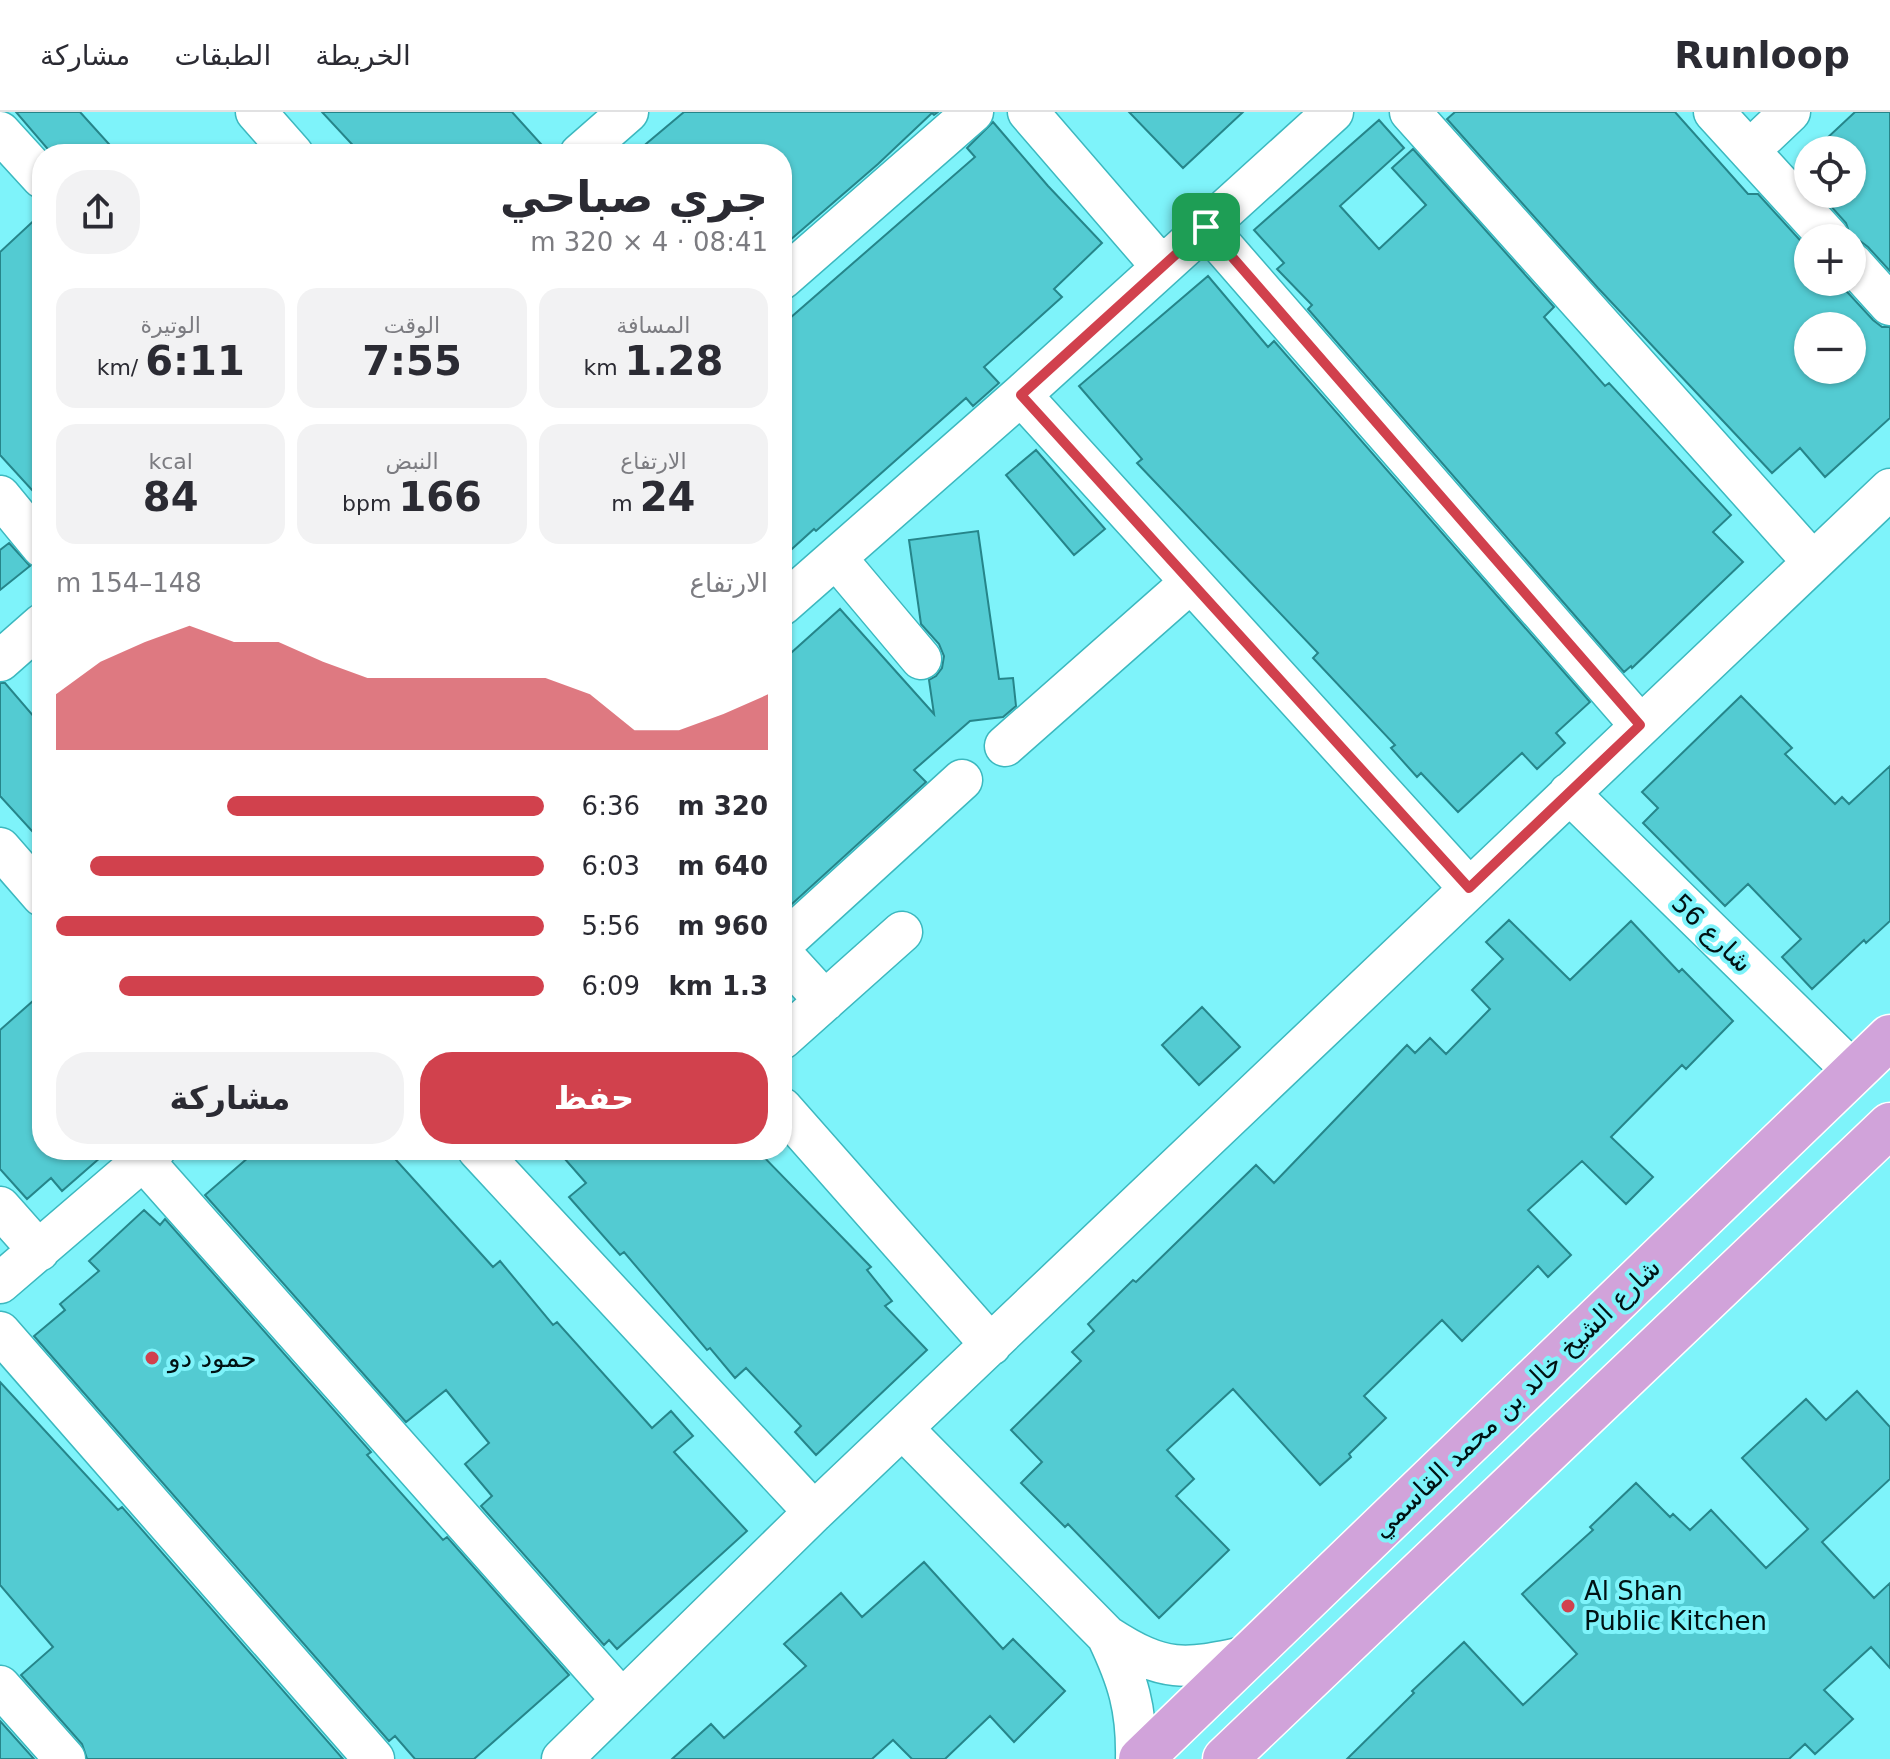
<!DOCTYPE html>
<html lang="ar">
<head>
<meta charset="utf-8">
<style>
	:root { --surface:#fff; --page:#f2f2f3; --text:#2b2b33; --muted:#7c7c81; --line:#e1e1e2; --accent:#d1414d }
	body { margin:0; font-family:"DejaVu Sans",Cairo,sans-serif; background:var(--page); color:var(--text); direction:rtl; height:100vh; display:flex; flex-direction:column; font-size:30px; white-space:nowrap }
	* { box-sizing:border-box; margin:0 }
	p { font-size:26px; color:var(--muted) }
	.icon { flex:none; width:44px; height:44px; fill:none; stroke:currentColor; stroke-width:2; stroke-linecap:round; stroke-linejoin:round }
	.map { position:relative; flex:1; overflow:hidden; direction:ltr }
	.details { position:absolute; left:32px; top:32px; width:760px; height:1016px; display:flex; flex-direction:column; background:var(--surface); border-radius:32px; box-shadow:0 2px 6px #0004; direction:rtl }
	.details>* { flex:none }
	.controls { position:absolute; left:1794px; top:24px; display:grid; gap:16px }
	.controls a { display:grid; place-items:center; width:72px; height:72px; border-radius:50%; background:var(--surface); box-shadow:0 2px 6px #0004; font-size:40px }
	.pin { position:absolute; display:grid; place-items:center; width:68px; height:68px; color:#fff; margin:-34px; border-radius:16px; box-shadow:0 4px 12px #0006 }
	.round { display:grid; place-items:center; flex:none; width:84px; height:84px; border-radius:32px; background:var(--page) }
	.headline { display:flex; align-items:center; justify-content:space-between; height:136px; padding:0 24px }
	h1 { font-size:44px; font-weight:800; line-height:60px }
	.figures { display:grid; grid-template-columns:repeat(3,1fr); gap:12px; height:136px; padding:8px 24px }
	.figures div { display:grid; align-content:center; border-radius:20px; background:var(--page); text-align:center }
	.figures b { font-size:40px; font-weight:800 }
	.figures small { font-size:22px; font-weight:400 }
	.figures p { font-size:22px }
	.chart { height:224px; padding:16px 24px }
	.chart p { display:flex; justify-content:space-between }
	.chart svg { width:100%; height:144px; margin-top:8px; fill:var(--accent); opacity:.7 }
	.cta { display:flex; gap:16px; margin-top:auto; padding:16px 24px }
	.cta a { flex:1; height:92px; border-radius:32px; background:var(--accent); color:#fff; font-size:32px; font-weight:800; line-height:92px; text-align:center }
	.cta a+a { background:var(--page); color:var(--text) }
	ul { padding:0 24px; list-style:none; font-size:26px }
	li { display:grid; grid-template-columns:128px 96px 1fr; align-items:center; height:60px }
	li i { height:20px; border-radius:10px; background:var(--accent) }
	header { display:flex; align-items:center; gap:48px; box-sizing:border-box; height:112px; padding:0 40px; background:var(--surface); border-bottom:2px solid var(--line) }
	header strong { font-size:38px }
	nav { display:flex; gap:44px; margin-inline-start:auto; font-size:28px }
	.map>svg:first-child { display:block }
	.building { fill:#53cbd2; stroke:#26858a; stroke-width:2; fill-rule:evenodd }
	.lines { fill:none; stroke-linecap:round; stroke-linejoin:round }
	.minor-casing { stroke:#3cb8bf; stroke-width:43 }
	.major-casing { stroke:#fff; stroke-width:47 }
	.minor { stroke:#fff; stroke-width:40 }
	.major { stroke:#d1a3da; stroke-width:44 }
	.route-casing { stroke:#fff; stroke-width:16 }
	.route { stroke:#d1414d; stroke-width:10 }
	.poi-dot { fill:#d1414d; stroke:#7ef3fa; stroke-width:3 }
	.labels { text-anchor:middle; stroke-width:8; stroke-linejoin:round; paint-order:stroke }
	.street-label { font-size:26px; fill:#001213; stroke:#7ef3fa }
	.poi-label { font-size:26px; fill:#001213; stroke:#7ef3fa; text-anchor:start }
</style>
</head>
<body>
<header>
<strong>Runloop</strong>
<nav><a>الخريطة</a><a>الطبقات</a><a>مشاركة</a></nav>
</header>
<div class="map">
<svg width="1890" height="1647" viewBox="0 0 1890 1647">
	<rect width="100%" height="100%" fill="#7ef3fa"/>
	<path class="building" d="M16 0H80L118 42H52Z
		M322 0H512L550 42H361Z
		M684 0H938L934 3 932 1 878 52 782 135V42H634Z
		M1129 0H1243L1183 56Z
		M1455 0H1675L1748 82H1758L1808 137V170H1838L1873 208 1882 215H1890V306L1825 365 1800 336 1772 361 1598 176 1447 7ZM1808 214H1852V258H1808Z
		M1855 0H1890V159L1868 135 1860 129H1852L1846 111 1820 82H1852V38H1834L1825 28Z
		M1379 8 1404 36 1340 94 1379 137 1426 93 1392 56 1413 37 1554 195 1544 205 1605 274 1609 271 1731 403 1713 420 1743 450 1632 556 1631 554 1624 560 1308 197 1312 193 1277 157 1284 151 1254 118Z
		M993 10 1048 74 1102 131 1054 177 1062 185 984 255 999 271 973 294 966 286 816 419 814 417 782 446V213L975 45 967 36Z
		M42 101V389L0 343V140Z
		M1208 164 1268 235 1274 229 1590 590 1556 621 1565 631 1537 657 1522 641 1458 700 1421 661 1417 665 1391 636 1395 633 1313 546 1318 541 1137 351 1142 347 1079 274Z
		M1036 338 1105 417 1074 443 1006 363Z
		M978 419 999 567 1013 566 1016 594 1003 605 970 609 914 658 926 670 782 801V549L840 497 934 602 929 568 936 564 942 556 944 544 939 532 921 512 909 428Z
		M9 431 30 454 0 478V438Z
		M0 571H5L42 614V730L0 684Z
		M1741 584 1792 636 1785 642 1835 692 1842 685 1849 692 1890 654V809L1866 831 1864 828 1812 877 1782 845 1801 827 1748 772 1725 794 1643 711 1658 696 1642 680Z
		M1509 808 1570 868 1631 809 1679 860 1682 857 1733 909 1686 957 1682 953 1611 1025 1653 1065 1626 1092 1582 1049 1528 1098 1571 1143 1548 1165 1538 1154 1462 1229 1442 1208 1364 1284 1386 1306 1349 1342 1351 1345 1320 1373 1233 1277 1167 1338 1194 1367 1176 1384 1229 1438 1159 1506 1068 1412 1065 1415 1021 1371 1042 1350 1011 1318 1081 1249 1072 1240 1094 1219 1088 1212 1133 1168 1136 1170 1256 1053 1274 1071 1407 933 1415 941 1430 926 1446 942 1490 897 1472 878 1503 847 1486 830Z
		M42 881V1038H109L62 1079 51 1066 27 1087 0 1057V918Z
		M1202 895 1240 935 1199 973 1162 933Z
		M257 1038H387L493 1155 500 1149 553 1213 557 1210 652 1316 671 1299 693 1324 674 1340 747 1419 617 1537 609 1528 604 1533 481 1394 492 1384 465 1352 489 1331 446 1278 406 1310 205 1083Z
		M557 1038H757L871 1155 867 1158 892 1189 885 1194 927 1238 816 1343 795 1320 801 1314 746 1256 735 1266 710 1236 707 1238 624 1140 620 1143 569 1085 586 1071Z
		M144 1098 160 1113 165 1107 371 1340 367 1343 443 1428 447 1425 569 1563 474 1647H415L395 1624 389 1629 34 1224 65 1198 60 1192 99 1159 89 1149Z
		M0 1270 118 1398 122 1395 343 1647H87L82 1632 21 1563 53 1535 0 1473Z
		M1857 1279 1890 1315V1367L1822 1430 1874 1486 1890 1471V1556L1871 1535 1824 1578 1853 1607 1815 1642 1805 1632 1789 1647H1347L1414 1581 1412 1579 1464 1530 1523 1593 1577 1542 1522 1482 1593 1418 1590 1415 1636 1371 1670 1405 1673 1402 1690 1418 1711 1398 1766 1456 1808 1417 1742 1346 1806 1287 1826 1308Z
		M924 1450 1003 1537 1013 1527 1065 1579 1014 1630 990 1604 945 1647H912L893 1628 872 1647H672L711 1612 724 1626 806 1554 784 1532 841 1481 862 1505Z
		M0 1609 34 1647H0Z"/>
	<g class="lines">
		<g class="minor-casing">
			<path id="minor" d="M256 0 293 42
				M1028 0 1162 155
				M1410 0 1813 450
				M1714 0 1829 126
				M0 20 42 66
				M1750 38 1790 0
				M580 42 628 0
				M1206 115 1640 613
				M1852 151 1890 193
				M782 167 973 0
				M1021 283 1469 776
				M0 384 42 435
				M836 446 921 547
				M782 493 1021 283 1333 0
				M0 549 42 512
				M1005 634 1191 470
				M1569 681 1854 960
				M0 736 42 784
				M782 832 962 668
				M782 842 825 889
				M782 927 902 820
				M782 996 991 1233
				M478 1038 814 1400
				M143 1048 622 1588
				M0 1095 39 1139
				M0 1171 155 1038
				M0 1220 374 1647
				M903 1317 1107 1524C1164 1561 1184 1558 1248 1544
				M1107 1524C1128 1568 1137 1597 1136 1647
				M0 1574 65 1647
				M562 1647 814 1400 1890 377"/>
		</g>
		<g class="major-casing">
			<path id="major" d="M1141 1647 1890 925
				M1225 1647 1890 1013"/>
		</g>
		<use href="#minor" class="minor"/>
		<use href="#major" class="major"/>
	</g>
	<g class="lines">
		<g class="route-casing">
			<path id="route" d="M1206 115 1640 613 1469 776 1021 283Z"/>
		</g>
		<use href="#route" class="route"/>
	</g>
	<g class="poi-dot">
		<circle cx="152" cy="1246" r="8"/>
		<circle cx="1568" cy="1494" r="8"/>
	</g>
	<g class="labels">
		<g class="street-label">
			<text transform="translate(1712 821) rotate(44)" y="9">شارع 56</text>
			<text transform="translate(1516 1286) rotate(-44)" y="9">شارع الشيخ خالد بن محمد القاسمي</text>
		</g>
		<g class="poi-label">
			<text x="168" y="1255">حمود دو</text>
			<text x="1584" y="1488">Al Shan<tspan x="1584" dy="30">Public Kitchen</tspan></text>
		</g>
	</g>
</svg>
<div class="controls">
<a><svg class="icon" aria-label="locate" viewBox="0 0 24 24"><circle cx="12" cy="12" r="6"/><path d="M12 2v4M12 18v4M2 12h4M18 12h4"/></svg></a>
<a>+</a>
<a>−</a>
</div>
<div class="pin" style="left:1206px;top:115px;background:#1e9e55"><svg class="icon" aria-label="arrive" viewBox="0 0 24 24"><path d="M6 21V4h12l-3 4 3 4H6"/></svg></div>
<section class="details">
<div class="headline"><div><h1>جري صباحي</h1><p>08:41 · 4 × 320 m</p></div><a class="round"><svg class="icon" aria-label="share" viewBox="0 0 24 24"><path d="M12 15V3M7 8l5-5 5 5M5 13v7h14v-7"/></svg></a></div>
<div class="figures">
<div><p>المسافة</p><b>1.28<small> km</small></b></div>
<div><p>الوقت</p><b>7:55</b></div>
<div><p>الوتيرة</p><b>6:11<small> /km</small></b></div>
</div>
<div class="figures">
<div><p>الارتفاع</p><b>24<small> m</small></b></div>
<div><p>النبض</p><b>166<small> bpm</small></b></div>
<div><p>kcal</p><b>84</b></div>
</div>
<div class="chart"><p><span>الارتفاع</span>148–154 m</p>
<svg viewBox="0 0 160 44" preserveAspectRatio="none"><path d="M0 44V27L10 17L20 11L30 6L40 11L50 11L60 17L70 22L80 22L90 22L100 22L110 22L120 27L130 38L140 38L150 33L160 27V44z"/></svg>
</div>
<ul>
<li><b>320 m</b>6:36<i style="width:65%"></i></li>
<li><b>640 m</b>6:03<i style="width:93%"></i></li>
<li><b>960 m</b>5:56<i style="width:100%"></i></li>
<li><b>1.3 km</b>6:09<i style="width:87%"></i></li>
</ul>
<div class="cta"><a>حفظ</a><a>مشاركة</a></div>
</section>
</div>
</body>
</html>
